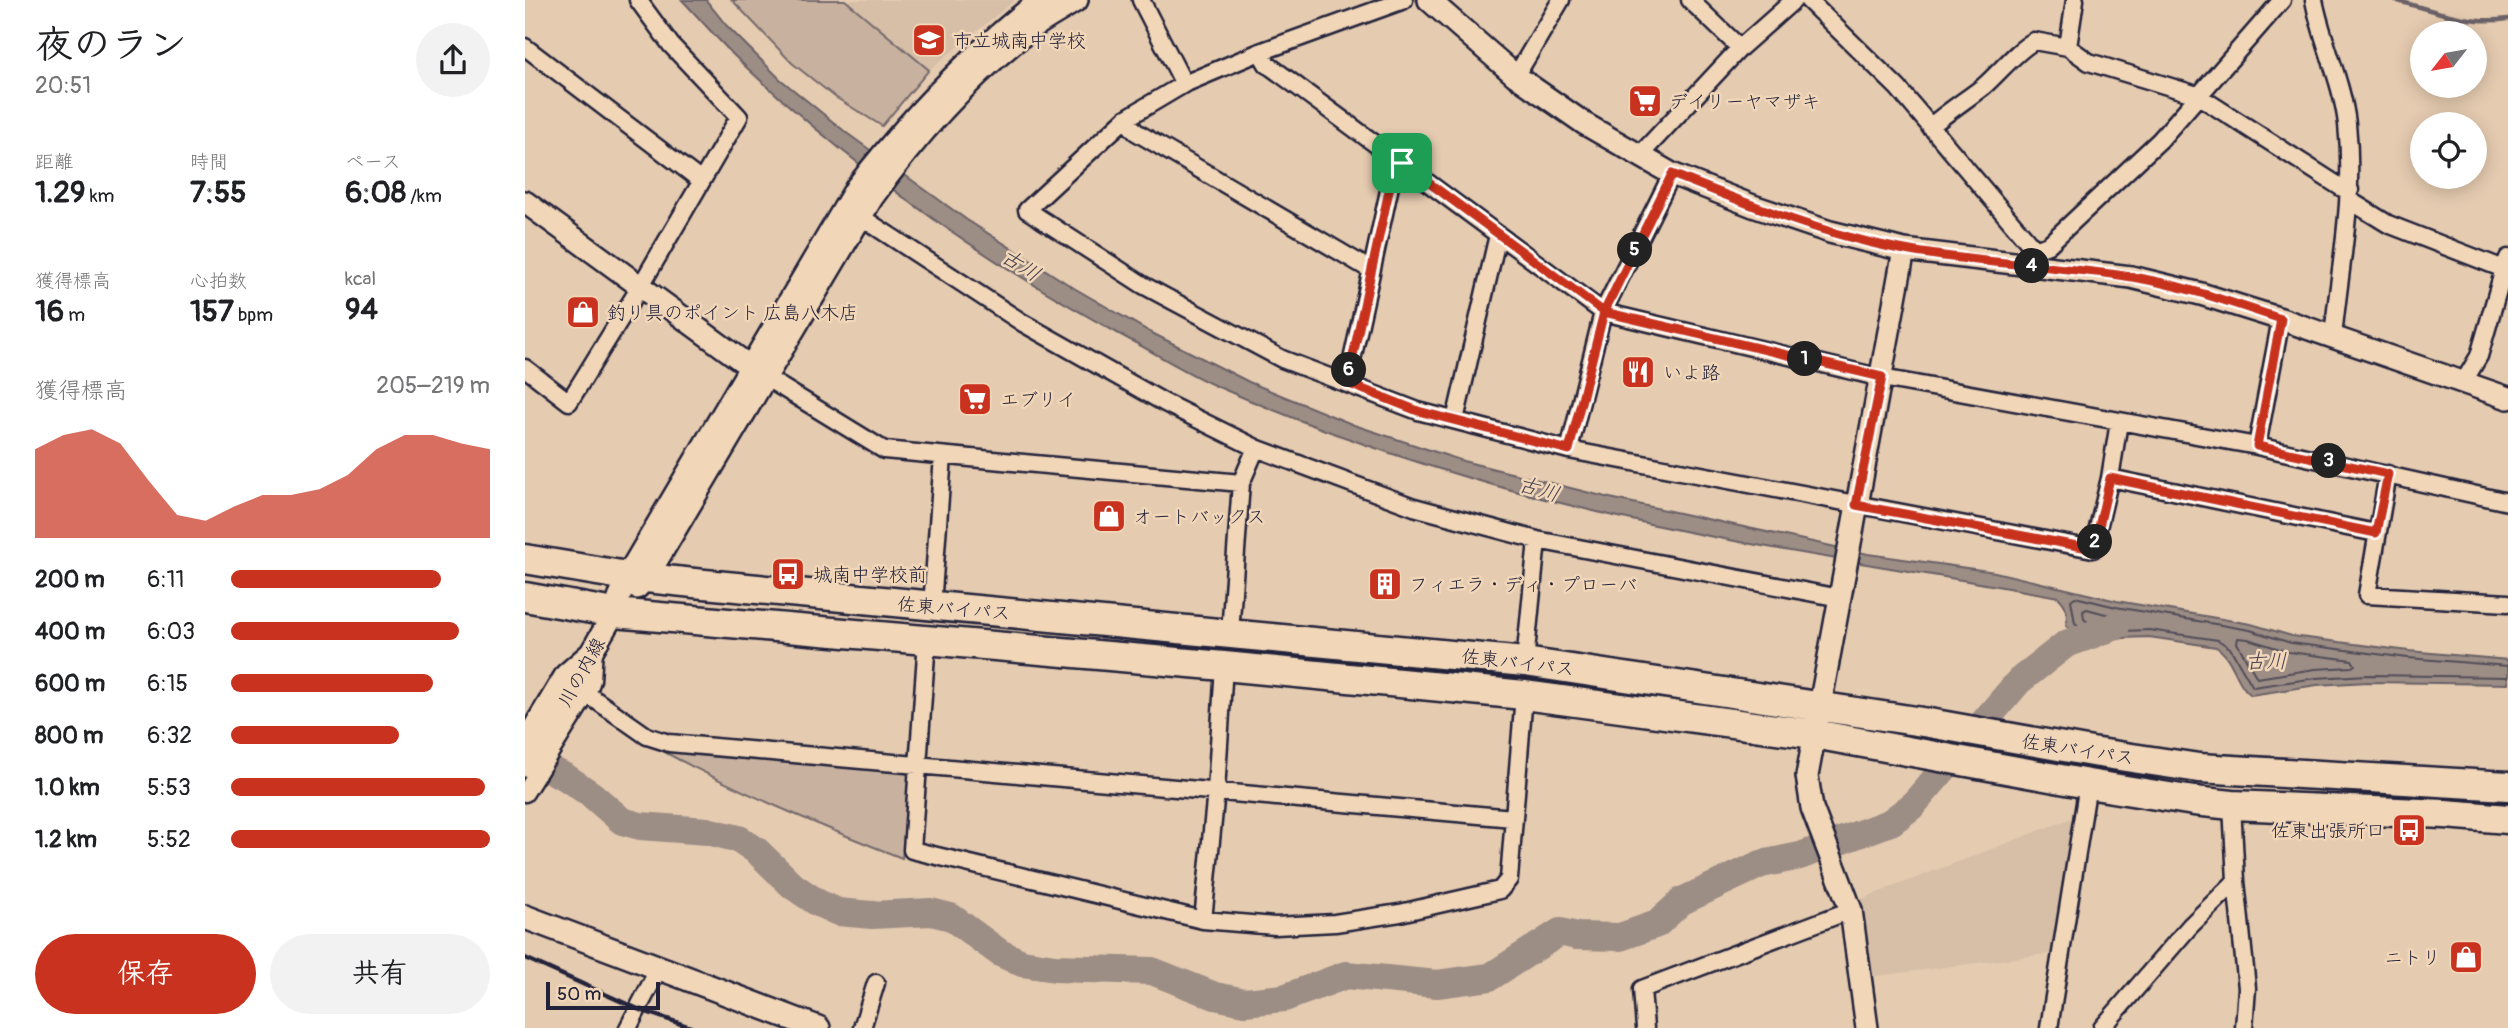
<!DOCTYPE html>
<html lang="ja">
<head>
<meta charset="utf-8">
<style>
	:root { --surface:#fff; --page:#f2f2f2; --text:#202124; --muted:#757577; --accent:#c8321e }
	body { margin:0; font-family:Pangolin,"Klee One",sans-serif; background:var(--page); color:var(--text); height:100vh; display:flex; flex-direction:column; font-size:26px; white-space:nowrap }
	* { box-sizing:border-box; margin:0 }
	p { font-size:23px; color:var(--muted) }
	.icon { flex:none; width:38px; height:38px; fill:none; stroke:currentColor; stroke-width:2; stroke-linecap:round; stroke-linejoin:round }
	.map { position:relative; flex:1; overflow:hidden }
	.sheet { display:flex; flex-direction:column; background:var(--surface); width:525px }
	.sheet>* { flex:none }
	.needle { width:46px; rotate:239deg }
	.tools { position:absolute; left:1885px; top:21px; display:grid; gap:14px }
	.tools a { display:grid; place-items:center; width:77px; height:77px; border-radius:50%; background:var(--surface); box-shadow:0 4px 18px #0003; font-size:35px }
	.scale { position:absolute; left:21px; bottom:18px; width:114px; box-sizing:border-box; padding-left:7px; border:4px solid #22223b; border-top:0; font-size:19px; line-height:24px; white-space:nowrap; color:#22223b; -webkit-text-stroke:5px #f1d6b8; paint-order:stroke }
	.pin { position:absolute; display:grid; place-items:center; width:60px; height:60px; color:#fff; margin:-30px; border-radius:14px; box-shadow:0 4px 10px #0006 }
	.km { position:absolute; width:35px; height:35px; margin:-18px; border-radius:50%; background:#222; color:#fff; font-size:19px; line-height:35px; text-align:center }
	.round { display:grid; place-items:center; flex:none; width:74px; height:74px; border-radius:37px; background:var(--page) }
	.overview { display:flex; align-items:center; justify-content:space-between; height:119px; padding:0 35px }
	h1 { font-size:38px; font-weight:700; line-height:52px }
	.figures { display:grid; grid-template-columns:repeat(3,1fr); gap:10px; height:119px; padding:7px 35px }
	.figures div { display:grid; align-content:center }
	.figures b { font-size:30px; font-weight:700 }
	.figures small { font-size:19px; font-weight:400 }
	.figures p { font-size:19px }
	.chart { height:196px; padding:14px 35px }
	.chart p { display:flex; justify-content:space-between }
	.chart svg { width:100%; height:126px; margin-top:7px; fill:var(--accent); opacity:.7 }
	.cta { display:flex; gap:14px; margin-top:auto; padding:14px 35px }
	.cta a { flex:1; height:80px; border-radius:42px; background:var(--accent); color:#fff; font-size:28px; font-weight:700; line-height:80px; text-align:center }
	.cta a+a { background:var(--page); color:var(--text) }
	ul { padding:0 35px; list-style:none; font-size:23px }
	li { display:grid; grid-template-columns:112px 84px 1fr; align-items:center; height:52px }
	li i { height:18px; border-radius:9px; background:var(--accent) }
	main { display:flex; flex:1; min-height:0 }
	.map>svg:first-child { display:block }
	.built { fill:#d6bea7 }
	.green { fill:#c8b29f; stroke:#756a6d; stroke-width:2 }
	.water { fill:#9c8d85; stroke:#6b6267; stroke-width:2 }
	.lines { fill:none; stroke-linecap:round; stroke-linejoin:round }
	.shore { stroke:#534d59; stroke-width:2 }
	.stream { stroke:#6b6267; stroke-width:4.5 }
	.river { stroke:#9c8d85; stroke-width:28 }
	.minor-casing { stroke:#22223b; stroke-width:21 }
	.tertiary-casing { stroke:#22223b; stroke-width:26 }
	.secondary-casing { stroke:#22223b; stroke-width:28 }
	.trunk-casing { stroke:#22223b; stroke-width:33 }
	.minor { stroke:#f1d6b8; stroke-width:16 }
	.tertiary { stroke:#f1d6b8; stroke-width:21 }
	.secondary { stroke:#f1d6b8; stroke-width:23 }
	.trunk { stroke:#f1d6b8; stroke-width:28 }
	.rail { stroke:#22223b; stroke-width:4.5 }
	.route-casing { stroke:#fff; stroke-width:14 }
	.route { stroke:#c8321e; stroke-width:9 }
	.labels { text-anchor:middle; stroke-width:5; stroke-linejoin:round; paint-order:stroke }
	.poi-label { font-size:19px; fill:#22223b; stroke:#f1d6b8; text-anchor:start }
	.street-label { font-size:19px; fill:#22223b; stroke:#f1d6b8 }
	.water-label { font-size:21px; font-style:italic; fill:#474251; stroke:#f1d6b8 }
</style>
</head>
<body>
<main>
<section class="sheet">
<div class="overview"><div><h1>夜のラン</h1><p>20:51</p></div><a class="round"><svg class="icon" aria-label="share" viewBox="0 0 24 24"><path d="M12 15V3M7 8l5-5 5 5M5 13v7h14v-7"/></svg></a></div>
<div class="figures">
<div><p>距離</p><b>1.29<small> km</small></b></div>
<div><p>時間</p><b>7:55</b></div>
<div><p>ペース</p><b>6:08<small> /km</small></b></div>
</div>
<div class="figures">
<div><p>獲得標高</p><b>16<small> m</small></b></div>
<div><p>心拍数</p><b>157<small> bpm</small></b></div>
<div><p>kcal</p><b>94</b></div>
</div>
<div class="chart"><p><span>獲得標高</span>205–219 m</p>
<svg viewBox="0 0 160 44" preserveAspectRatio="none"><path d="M0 44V13L10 8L20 6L30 11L40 24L50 36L60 38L70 33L80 29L90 29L100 27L110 22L120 13L130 8L140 8L150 11L160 13V44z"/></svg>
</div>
<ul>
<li><b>200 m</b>6:11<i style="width:81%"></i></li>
<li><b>400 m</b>6:03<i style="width:88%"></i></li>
<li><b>600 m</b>6:15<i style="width:78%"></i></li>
<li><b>800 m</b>6:32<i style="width:65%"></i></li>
<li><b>1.0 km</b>5:53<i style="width:98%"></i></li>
<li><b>1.2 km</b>5:52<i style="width:100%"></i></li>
</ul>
<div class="cta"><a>保存</a><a>共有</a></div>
</section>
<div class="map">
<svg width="1983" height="1028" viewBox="0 0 1983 1028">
	<rect width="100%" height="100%" fill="#e5cbb0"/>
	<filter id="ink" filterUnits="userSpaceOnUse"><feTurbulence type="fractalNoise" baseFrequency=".0143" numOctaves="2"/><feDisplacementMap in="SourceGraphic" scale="14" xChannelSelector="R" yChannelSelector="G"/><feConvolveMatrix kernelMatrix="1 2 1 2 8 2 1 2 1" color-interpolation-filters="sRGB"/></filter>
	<g filter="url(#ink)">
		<path class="built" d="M320 0H490L404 70Z
			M1550 817 1529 953 1344 977 1331 901Z"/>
		<path class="green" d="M207 0H320L404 70 357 126 310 97 267 63Z
			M132 748 381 773 386 779 377 858C293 825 211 791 132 748Z"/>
		<path class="water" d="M157 0H181L201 25 255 79 323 134 442 220 549 288 625 332 724 382 829 425 938 461 1085 498 1343 554 1470 572 1592 601 1726 624 1767 636 1884 651 1983 660V684L1843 682 1792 685 1726 695C1710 683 1709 658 1691 647L1624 637 1598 638 1566 645 1541 626C1543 614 1542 605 1533 597 1374 567 1212 547 1056 508 931 478 808 437 691 386 658 371 627 351 596 335 460 261 334 173 221 67 198 46 178 22 157 0Z"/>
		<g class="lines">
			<path class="shore" d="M1562 609 1592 617 1594 621 1570 628 1559 619 1558 611Z
				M1713 638 1723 639 1764 652 1827 660 1830 665 1827 667 1790 669 1732 678 1712 643Z
				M1983 666 1883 658 1766 643 1725 630 1591 607 1550 597 1546 600 1550 623 1568 637 1598 631 1624 630 1693 640 1705 648 1728 687 1791 678 1843 675 1983 677"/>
			<path class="stream" d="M1870 0C1906 10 1945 25 1983 19"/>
			<path class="river" d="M0 756 42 778 67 795 97 821 115 826 182 831 214 839 232 851 268 886 293 903 313 912 347 915 406 912 426 917 475 953 497 963 530 968 627 971 690 996 720 1002 759 998 821 975 912 984 965 977 1035 932 1052 936 1095 937 1132 924 1157 901 1236 864 1275 856 1366 822 1387 806 1494 681 1541 644 1591 626"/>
			<g class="minor-casing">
				<path id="minor" d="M616 0 659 84
					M879 0 735 52 659 84 600 119 502 210 618 285 757 359 893 411 1044 450 1568 549 1585 478 1594 422
					M1165 0 1215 48
					M1283 0 1373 88 1510 250
					M1550 0 1543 47 1564 62 1672 95 1817 188 1825 190
					M1789 0C1797 42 1817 81 1822 124 1830 197 1815 265 1808 337
					M0 47 175 180
					M735 52 742 64 1078 312 1357 378 1732 446 1983 502
					M991 76 1036 0
					M600 119 611 132 846 270
					M1405 127C1422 112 1441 100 1459 86 1476 71 1490 52 1509 41L1543 47
					M1115 155 1215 48 1269 0
					M1824 200 1863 224 1979 269 1983 258
					M336 217 498 323 640 403 731 448 889 507 1012 540 1315 598
					M1505 266 1510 250 1523 245 1635 140 1757 0
					M0 368 44 402 115 287 214 117 146 45 113 0
					M240 377 359 450 716 483
					M822 383 867 177 877 164
					M1938 383 1954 356 1979 269
					M930 420 973 235
					M1732 446 1756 319
					M1044 450 1078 312 1147 174
					M1863 474 1842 595 1983 603
					M1585 478 1851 533
					M407 606 418 456
					M705 633 716 483 731 448
					M402 640 387 850 678 920 750 926 810 923 875 913 975 890 984 879 999 695
					M1000 662 1012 540
					M62 694 122 736 144 743 988 818
					M0 738 39 673 62 653
					M0 793 62 694 67 680 69 649
					M1711 881 1722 988 1719 1028
					M678 920 691 791 699 666
					M103 1028 134 968
					M337 1028 351 983
					M1120 1028 1117 989 1326 910
					M1524 1028 1563 784
					M1577 1028 1665 926 1711 881 1707 805"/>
			</g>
			<g class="tertiary-casing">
				<path id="tertiary" d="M904 0 991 76 1060 124 1147 174 1228 206 1305 232 1379 250 1606 277 1676 294 1756 319 1983 398
					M0 202 235 374
					M112 588 122 577 347 198C392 135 444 77 506 29 521 18 537 10 552 0
					M0 766 89 613 102 576 331 188C371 136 414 88 463 44 480 29 497 13 517 0
					M1342 1028 1326 910 1287 808 1282 776 1379 250"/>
			</g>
			<g class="secondary-casing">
				<path id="secondary" d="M0 917 293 1028"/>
			</g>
			<g class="trunk-casing">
				<path id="trunk" d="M0 559 102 576 169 583 1000 662 1404 723 1567 752 1674 768 1983 786
					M0 597 89 613 699 666 999 695 1289 734 1563 784 1669 801 1707 805 1920 814 1983 819"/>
			</g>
			<use href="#minor" class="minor"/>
			<use href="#tertiary" class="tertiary"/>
			<use href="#secondary" class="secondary"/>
			<use href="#trunk" class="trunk"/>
			<path class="rail" d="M0 958 113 1009 168 1028"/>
		</g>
	</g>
	<g class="lines" filter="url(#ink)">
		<g class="route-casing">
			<path id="route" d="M877 163 1079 312 1357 377 1331 505 1569 549 1585 478 1851 533 1863 474 1732 446 1756 319C1707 303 1658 285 1607 277 1532 265 1455 264 1380 250 1299 235 1223 204 1147 174L1079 312 1044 450 893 411 822 383 867 177 877 163"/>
		</g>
		<use href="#route" class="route"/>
	</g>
	<defs>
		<g id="school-square" transform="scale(1.75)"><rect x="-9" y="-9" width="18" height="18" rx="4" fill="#c8321e" stroke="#f1d6b8"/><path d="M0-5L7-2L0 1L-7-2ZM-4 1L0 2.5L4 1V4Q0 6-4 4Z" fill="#fff"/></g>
		<g id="supermarket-square" transform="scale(1.75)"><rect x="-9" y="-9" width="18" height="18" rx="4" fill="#c8321e" stroke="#f1d6b8"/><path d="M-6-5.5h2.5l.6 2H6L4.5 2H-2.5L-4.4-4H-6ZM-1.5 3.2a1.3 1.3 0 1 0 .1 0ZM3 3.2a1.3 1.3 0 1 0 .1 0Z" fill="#fff"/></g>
		<g id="shop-square" transform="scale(1.75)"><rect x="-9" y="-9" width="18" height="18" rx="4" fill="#c8321e" stroke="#f1d6b8"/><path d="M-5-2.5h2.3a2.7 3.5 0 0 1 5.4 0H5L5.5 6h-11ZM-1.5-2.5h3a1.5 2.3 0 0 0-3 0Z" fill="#fff"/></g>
		<g id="restaurant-square" transform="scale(1.75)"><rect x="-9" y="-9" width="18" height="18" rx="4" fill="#c8321e" stroke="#f1d6b8"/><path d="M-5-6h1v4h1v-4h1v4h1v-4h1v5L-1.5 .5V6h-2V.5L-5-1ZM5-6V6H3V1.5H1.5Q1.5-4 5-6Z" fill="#fff"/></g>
		<g id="bus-square" transform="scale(1.75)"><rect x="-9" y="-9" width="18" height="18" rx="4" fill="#c8321e" stroke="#f1d6b8"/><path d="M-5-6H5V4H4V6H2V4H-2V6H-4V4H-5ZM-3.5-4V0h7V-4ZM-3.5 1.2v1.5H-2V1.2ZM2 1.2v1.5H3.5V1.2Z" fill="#fff"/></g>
		<g id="building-square" transform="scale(1.75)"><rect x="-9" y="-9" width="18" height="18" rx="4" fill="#c8321e" stroke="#f1d6b8"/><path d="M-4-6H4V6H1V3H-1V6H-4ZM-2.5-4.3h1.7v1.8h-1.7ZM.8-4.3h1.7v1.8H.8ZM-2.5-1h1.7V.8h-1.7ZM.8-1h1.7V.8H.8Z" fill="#fff"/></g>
	</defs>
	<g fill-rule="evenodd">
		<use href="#school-square" x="404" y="40"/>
		<use href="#supermarket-square" x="1120" y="101"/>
		<use href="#shop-square" x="58" y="312"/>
		<use href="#restaurant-square" x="1113" y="372"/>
		<use href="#supermarket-square" x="450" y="399"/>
		<use href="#shop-square" x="584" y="516"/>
		<use href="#bus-square" x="263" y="574"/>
		<use href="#building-square" x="860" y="584"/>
		<use href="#bus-square" x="1884" y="830"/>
		<use href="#shop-square" x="1941" y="957"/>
	</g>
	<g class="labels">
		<g class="poi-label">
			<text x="428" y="47">市立城南中学校</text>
			<text x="1144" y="108">デイリーヤマザキ</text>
			<text x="82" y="319">釣り具のポイント 広島八木店</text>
			<text x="1138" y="379">いよ路</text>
			<text x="475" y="406">エブリイ</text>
			<text x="608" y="523">オートバックス</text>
			<text x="288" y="581">城南中学校前</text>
			<text x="884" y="591">フィエラ・ディ・プローバ</text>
			<text x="1860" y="837" text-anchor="end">佐東出張所口</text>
			<text x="1916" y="964" text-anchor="end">ニトリ</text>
		</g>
		<g class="street-label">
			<text transform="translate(429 608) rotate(5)" y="7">佐東バイパス</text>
			<text transform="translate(993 662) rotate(7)" y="7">佐東バイパス</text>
			<text transform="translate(56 672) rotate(-61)" y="7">川の内線</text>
			<text transform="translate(1553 749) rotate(9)" y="7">佐東バイパス</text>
		</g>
		<g class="water-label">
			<text transform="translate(496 265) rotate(33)" y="7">古川</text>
			<text transform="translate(1014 489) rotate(17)" y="7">古川</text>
			<text x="1741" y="668">古川</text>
		</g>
	</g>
</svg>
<div class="tools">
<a><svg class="needle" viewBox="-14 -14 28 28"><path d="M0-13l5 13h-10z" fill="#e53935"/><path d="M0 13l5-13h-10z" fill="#757577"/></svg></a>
<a><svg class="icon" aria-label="locate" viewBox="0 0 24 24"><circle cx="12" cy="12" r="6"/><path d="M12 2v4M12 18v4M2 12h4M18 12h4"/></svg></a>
</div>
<div class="scale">50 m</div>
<div class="pin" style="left:877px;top:163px;background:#1e9e55"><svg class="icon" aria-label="arrive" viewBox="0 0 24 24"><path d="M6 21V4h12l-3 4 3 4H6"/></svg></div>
<b class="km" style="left:1280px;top:359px">1</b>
<b class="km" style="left:1570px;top:542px">2</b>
<b class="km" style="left:1804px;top:461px">3</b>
<b class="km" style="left:1507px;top:266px">4</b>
<b class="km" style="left:1110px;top:250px">5</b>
<b class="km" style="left:824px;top:370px">6</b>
</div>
</main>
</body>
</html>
